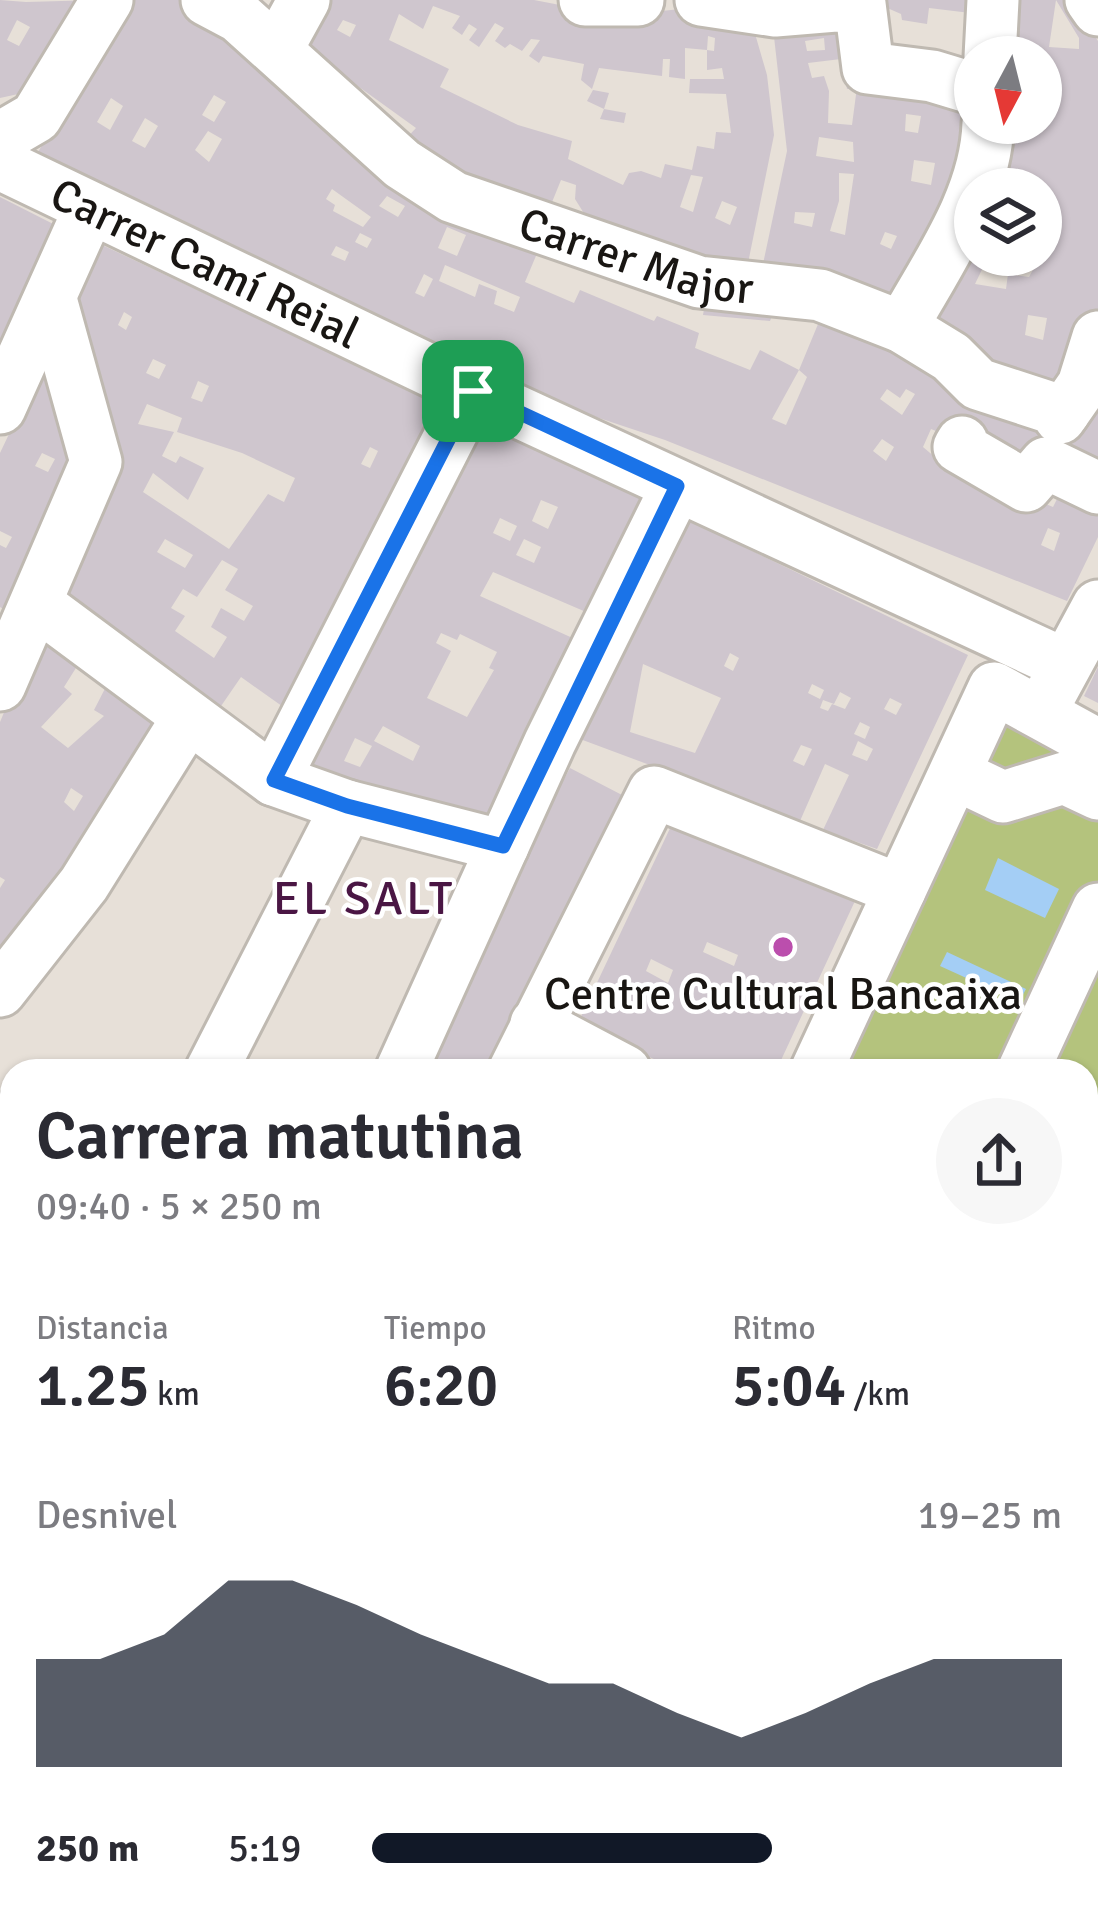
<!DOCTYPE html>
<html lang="es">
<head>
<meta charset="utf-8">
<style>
	:root { --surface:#fff; --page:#f7f7f7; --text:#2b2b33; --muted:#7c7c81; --accent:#111827 }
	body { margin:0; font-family:Signika,sans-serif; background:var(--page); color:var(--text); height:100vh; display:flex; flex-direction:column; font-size:45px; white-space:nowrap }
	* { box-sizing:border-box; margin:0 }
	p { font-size:39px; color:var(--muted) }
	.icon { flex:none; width:66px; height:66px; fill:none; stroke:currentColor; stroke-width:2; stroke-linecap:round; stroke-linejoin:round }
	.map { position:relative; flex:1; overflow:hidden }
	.drawer { position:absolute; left:0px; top:1059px; width:1098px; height:858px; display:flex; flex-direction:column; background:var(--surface); border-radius:36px 36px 0 0; box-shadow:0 3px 9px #0004 }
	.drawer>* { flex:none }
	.needle { width:78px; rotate:187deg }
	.tools { position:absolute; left:954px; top:36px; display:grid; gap:24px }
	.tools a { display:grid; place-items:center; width:108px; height:108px; border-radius:50%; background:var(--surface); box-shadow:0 3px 9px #0004; font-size:60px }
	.pin { position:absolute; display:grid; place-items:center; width:102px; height:102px; color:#fff; margin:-51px; border-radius:24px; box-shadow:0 6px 18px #0006 }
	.round { display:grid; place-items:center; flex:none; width:126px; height:126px; border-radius:63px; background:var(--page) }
	.headline { display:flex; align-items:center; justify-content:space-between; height:204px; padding:0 36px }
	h1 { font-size:66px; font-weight:600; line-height:90px }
	.metrics { display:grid; grid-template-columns:repeat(3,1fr); gap:18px; height:204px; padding:12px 36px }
	.metrics div { display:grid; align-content:center }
	.metrics b { font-size:60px; font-weight:600 }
	.metrics small { font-size:33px; font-weight:400 }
	.metrics p { font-size:33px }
	.chart { height:336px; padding:24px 36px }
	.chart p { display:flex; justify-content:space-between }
	.chart svg { width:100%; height:216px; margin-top:12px; fill:var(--accent); opacity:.7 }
	ul { padding:0 36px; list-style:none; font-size:39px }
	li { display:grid; grid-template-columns:192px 144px 1fr; align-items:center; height:90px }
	li i { height:30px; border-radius:15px; background:var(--accent) }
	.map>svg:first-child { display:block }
	.green { fill:#b4c37d }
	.water { fill:#a4cef5 }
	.building { fill:#cfc6ce; fill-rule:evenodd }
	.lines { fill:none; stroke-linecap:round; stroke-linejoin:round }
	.minor-casing { stroke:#bfb9b1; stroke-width:57 }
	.minor { stroke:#fff; stroke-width:51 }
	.route-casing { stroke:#fff; stroke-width:24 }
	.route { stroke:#1a73e8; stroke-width:15 }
	.poi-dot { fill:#bb4ead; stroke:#fff; stroke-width:4.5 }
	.labels { text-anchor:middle; stroke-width:9; stroke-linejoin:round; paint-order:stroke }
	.street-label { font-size:45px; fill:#191613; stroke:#fff }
	.poi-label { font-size:45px; fill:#191613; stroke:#fff }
	.neighbourhood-label { font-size:48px; letter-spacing:3px; fill:#4a1644; stroke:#fff }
</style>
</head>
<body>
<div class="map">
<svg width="1098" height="1917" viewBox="0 0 1098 1917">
	<rect width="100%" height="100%" fill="#e7e0d8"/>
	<path class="green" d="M995 712 1098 763V1399L1086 1426V1071H840Z
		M400 1905H460L481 1917H396Z
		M563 1905H737L731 1917H587Z"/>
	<path class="water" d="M998 858 1059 889 1045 918 985 890Z
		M947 952 1026 989 1019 1002 940 966Z
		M0 1794 12 1800V1905H220L244 1917H0Z"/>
	<path class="building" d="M0 0 26 2 98 0 41 89 0 98ZM17 20 30 27 19 46 7 40Z
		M129 0H193L546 232 525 282 574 303 580 290 654 321 657 316 699 333 695 348 750 370 760 350 799 370 828 300 949 366 1098 390V462L1042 441 1033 470 931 429 923 447 936 458 1053 507 1061 491 1098 509V537L1067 601 665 440 557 404 491 367 168 221 38 152ZM214 95 226 102 214 122 202 115ZM111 98 123 106 110 130 97 122ZM145 118 158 126 145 148 132 141ZM208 131 222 139 209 162 195 150ZM332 189 371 217 363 227 333 211 335 205 326 199ZM387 196 405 206 398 217 379 206ZM447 227 466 235 457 256 438 248ZM360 233 372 239 367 248 355 242ZM336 246 349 252 345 261 331 255ZM445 265 520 297 514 312 494 304 497 291 479 284 475 297 439 281ZM424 274 433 279 424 297 415 293ZM799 370 807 377 786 425 772 419ZM887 389 900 398 906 389 915 394 902 415 880 399ZM882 439 894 447 886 461 873 451ZM1048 528 1060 533 1054 551 1041 545Z
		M320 0H534L617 16 689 8 749 13 767 75 774 135 745 278 595 231 575 199 576 185 561 180 548 212 408 150 402 143 416 128 298 43ZM433 6 460 16 452 28 462 35 469 24 477 29 469 40 479 47 495 23 504 28 495 41 505 48 510 44 522 51 531 39 540 40 529 56 539 63 543 56 584 64 581 80 592 89 599 68 662 76 663 59H670L669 77 685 79V48L707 50 708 36 715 38 714 51 707 50V70L722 68 724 79H690L689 93 726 94 731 133 716 132 714 149 697 146 692 170 665 164 661 178 641 171 629 173 623 185 568 159 572 141 518 125 440 87 449 69 389 40 399 14 423 29ZM343 20 356 25 350 37 337 30ZM691 175 703 177 693 212 680 207ZM722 201 737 207 730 225 715 218Z
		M869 0H987V15L929 8 927 24 902 20 901 14Z
		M1013 0H1056L1049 47 1079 49V38L1056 0H1071L1098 41V309L1079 370 1066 383 985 377 917 323 975 215V255H989L975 284 1006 289 1008 274 1029 277 1041 255V189H988L1006 123H1041V112L1054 117 1041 57H1001ZM1028 315 1047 318 1043 340 1025 335Z
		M822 20 944 88 975 123 907 308 849 279 811 271 760 278 787 151 773 28ZM824 38 825 50 807 51 805 41ZM841 59 847 89 857 87 852 125 828 123 829 91 824 76 812 78 808 63ZM906 114 921 116 918 133 905 131ZM819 137 853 142 854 162 816 156ZM914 160 935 163 931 185 911 181ZM839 173 854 174 845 235 830 231 839 201ZM795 212 815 213 812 227 794 223ZM885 232 897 236 891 249 880 244Z
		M593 90 609 93 604 109 626 113 624 123 600 119 604 109 587 101Z
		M0 197 69 232 0 393Z
		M100 244 454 411 296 716 241 677 208 725 51 609 109 474 73 303ZM124 312 132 317 126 330 118 325ZM153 359 166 365 159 379 146 373ZM198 381 209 386 202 402 191 398ZM147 404 182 418 177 432 242 453 295 478 284 502 268 494 229 549 143 492 153 473 188 500 204 468 180 456 176 463 162 456 174 432 138 424ZM370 447 378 451 370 468 361 464ZM165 539 193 555 185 568 157 552ZM222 560 238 569 225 590 253 606 244 621 221 608 211 627 227 637 214 658 175 631 185 616 171 608 183 589 197 597Z
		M780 296 770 321 703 315 705 303Z
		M40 369 62 374V440L78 448 20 620 0 607V545L6 548 12 537 0 531V453ZM42 453 55 459 48 472 35 466Z
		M475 419 655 504 600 618 493 572 480 596 588 645 499 837 371 784 363 800 293 778ZM541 500 558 507 548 529 532 521ZM500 518 517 526 510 541 493 533ZM524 539 541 547 534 563 516 555ZM441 633 457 640 460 634 497 652 489 668 494 670 467 717 427 698 451 651 436 643ZM383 726 420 746 413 761 374 741ZM355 738 372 746 360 767 344 761Z
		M684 518 968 655 877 849 823 830 849 775 825 764 800 821 580 739ZM730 653 739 658 733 671 724 666ZM643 664 721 698 695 753 630 732ZM812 684 824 690 820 699 808 693ZM840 692 851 698 845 709 832 704 828 711 820 708 823 700 834 704ZM890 698 902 704 896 715 884 709ZM860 722 870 727 865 739 854 734ZM858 741 873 749 867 761 852 755ZM801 745 812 749 804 766 793 761Z
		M43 620 86 652 64 687 72 694 41 727 68 748 104 716 94 710 113 673 171 717 0 974V888L5 880 0 877V722ZM71 788 83 796 74 811 64 802Z
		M1098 667V703L1084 696Z
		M570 768 622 795 496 1071H424L511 877Z
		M673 822 861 888 776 1071H681L577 1025ZM707 942 738 955 734 966 703 952ZM651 959 673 970 668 983 646 971ZM711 988 727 995 720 1007 706 1002Z
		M1092 1096 1098 1099V1133L1086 1128Z
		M1086 1283 1098 1288V1316L1086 1310Z
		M1086 1337 1098 1342V1381L1086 1376Z
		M12 1543V1604L0 1598V1565Z
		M1098 1807V1917H1072L1075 1905H1086V1853Z
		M786 1905H1021L1018 1917H781Z"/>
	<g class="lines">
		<g class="minor-casing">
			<g id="minor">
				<path id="s1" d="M207 0 239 17 402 164 453 197 699 282 820 295 902 327 951 357 978 384 1064 412"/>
				<path d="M585 0H638"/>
				<path d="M701 0 775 11 860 4 868 68 932 76 975 89"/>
				<path d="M1091 0 1098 10"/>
				<path d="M277 49 304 0"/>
				<path d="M990 57 993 0"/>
				<path d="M0 138 36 117 107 0"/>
				<path id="s2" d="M0 164 473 391 1064 664"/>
				<path d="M902 327C937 264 986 197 988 123"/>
				<path d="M0 408 89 210"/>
				<path d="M1060 418 1083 385 1098 337"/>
				<path d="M962 442 959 447 1026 486 1046 463 1098 488"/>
				<path d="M37 604 274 780 347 806 503 846"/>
				<path d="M0 685 96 462 51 299"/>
				<path d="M1051 693 1098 606"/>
				<path d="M957 775 1003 797 1064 778 1098 794"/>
				<path d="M274 780 473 391"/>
				<path d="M0 991 84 884 187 719"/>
				<path d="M536 1024 625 1071"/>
				<path d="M211 1071 347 806"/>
				<path d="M401 1071 550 742 677 486"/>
				<path d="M514 1071 654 792 900 890"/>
				<path d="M816 1071 994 688 1098 745"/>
				<path d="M1023 1071 1098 909"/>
				<path d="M0 1119 12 1125"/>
				<path d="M1086 1459 1098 1438"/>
				<path d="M0 1511 12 1485"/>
				<path d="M1086 1583 1098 1587"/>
				<path d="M0 1659 12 1665"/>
				<path d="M1086 1704 1098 1641"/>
				<path d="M510 1905 533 1917"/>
				<path d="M368 1917 372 1905"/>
				<path d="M748 1917 754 1905"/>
				<path d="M1045 1917 1047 1905"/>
			</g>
		</g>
		<use href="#minor" class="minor"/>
	</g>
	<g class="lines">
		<g class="route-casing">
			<path id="route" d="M473 391 677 486 503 846 347 806 274 780Z"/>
		</g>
		<use href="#route" class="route"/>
	</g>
	<circle class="poi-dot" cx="783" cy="947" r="12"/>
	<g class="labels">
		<g class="street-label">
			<text dy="16" stroke="none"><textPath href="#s1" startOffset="510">Carrer Major</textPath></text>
			<text dy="16" stroke="none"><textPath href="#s2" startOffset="228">Carrer Camí Reial</textPath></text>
		</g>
		<g class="poi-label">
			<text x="783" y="1009">Centre Cultural Bancaixa</text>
		</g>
		<g class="neighbourhood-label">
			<text x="364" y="914">EL SALT</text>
		</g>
	</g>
</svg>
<div class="tools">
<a><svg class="needle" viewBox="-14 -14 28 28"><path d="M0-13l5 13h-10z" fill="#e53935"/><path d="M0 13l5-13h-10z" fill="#7c7c81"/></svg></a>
<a><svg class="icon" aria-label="layers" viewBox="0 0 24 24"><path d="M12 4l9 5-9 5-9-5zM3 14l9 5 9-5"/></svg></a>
</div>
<div class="pin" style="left:473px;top:391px;background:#1e9e55"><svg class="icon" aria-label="arrive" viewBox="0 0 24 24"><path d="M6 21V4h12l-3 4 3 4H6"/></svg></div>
<section class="drawer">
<div class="headline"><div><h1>Carrera matutina</h1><p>09:40 · 5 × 250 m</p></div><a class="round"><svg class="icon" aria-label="share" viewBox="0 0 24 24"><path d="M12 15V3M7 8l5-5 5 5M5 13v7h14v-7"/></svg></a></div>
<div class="metrics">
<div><p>Distancia</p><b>1.25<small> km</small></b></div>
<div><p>Tiempo</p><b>6:20</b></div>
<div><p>Ritmo</p><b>5:04<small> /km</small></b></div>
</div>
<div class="chart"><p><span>Desnivel</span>19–25 m</p>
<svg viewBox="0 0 160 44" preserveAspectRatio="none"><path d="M0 44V22L10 22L20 17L30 6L40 6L50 11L60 17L70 22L80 27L90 27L100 33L110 38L120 33L130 27L140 22L150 22L160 22V44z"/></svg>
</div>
<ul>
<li><b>250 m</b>5:19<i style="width:58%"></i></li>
</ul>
</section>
</div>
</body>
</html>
